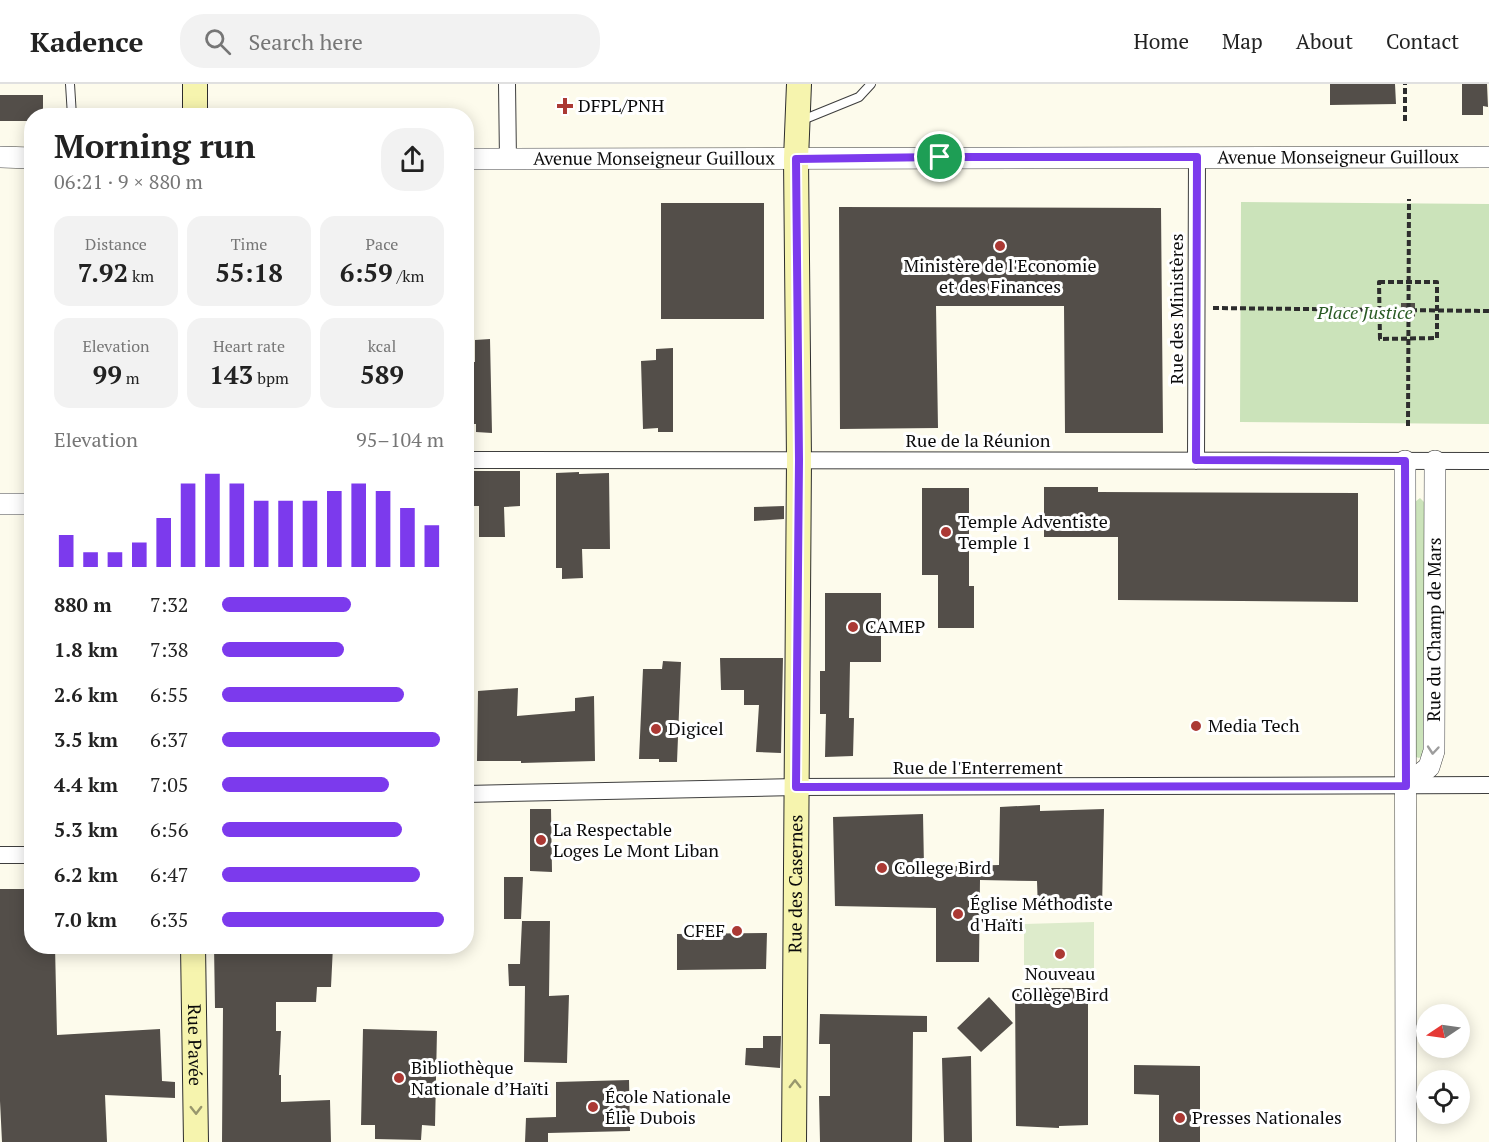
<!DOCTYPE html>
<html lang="en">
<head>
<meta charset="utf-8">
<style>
	:root { --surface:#fff; --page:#f2f2f2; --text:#222; --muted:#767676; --line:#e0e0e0; --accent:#7c3aed }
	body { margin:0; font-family:"PT Serif",serif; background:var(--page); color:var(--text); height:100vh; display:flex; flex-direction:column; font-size:22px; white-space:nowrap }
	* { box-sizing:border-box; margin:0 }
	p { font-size:20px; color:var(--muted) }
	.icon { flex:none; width:33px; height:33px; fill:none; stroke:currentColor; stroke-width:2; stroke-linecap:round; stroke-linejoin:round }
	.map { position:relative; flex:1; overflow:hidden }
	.panel { position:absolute; left:24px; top:24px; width:450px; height:846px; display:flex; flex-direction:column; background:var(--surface); border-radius:24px; box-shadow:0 3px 15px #0003 }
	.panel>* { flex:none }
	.needle { width:39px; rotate:257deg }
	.controls { position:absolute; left:1416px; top:920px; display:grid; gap:12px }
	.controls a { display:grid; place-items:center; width:54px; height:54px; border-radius:50%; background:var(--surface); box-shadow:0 3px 15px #0003; font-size:30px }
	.pin { position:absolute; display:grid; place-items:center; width:51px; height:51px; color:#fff; margin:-26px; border:3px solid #fff; border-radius:50%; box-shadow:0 2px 6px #0007 }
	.round { display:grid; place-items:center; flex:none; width:63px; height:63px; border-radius:24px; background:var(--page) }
	.summary { display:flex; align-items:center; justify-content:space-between; height:102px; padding:0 30px }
	h1 { font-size:33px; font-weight:600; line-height:45px }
	.stats { display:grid; grid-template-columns:repeat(3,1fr); gap:9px; height:102px; padding:6px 30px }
	.stats div { display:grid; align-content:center; border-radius:15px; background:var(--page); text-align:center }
	.stats b { font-size:26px; font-weight:600 }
	.stats small { font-size:16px; font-weight:400 }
	.stats p { font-size:16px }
	.chart { height:168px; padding:12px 30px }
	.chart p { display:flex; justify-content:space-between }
	.chart svg { width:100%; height:108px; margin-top:6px; stroke:var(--accent); stroke-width:6 }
	ul { padding:0 30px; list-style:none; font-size:20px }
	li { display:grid; grid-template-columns:96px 72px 1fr; align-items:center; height:45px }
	li i { height:15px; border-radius:8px; background:var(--accent) }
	header { display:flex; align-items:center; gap:36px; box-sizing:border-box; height:84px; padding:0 30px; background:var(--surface); border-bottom:2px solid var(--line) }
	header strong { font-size:28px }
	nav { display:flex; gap:33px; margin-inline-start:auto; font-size:21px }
	.search { width:420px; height:54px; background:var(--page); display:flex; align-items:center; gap:15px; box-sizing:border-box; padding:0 21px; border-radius:24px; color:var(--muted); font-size:22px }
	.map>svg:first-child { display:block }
	.green { fill:#cbe3ba }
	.pitch { fill:#ddebcb }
	.building { fill:#534e49 }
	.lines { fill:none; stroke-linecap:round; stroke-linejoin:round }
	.service-casing { stroke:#3e3e3e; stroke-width:10 }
	.minor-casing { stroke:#3e3e3e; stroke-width:18 }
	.tertiary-casing { stroke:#3e3e3e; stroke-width:22 }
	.secondary-casing { stroke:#2d2d2d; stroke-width:26 }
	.path { stroke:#2d2d2d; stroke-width:4; stroke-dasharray:6 3; stroke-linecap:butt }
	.service { stroke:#fff; stroke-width:8 }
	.minor { stroke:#fff; stroke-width:16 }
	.tertiary { stroke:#fff; stroke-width:21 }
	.secondary { stroke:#f6f4ae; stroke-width:24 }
	.oneway { stroke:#9d9d9d }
	.oneway2 { stroke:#98976d }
	.route-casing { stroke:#fff; stroke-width:12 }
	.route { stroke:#7c3aed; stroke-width:8 }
	.poi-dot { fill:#ab3934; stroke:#fff; stroke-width:2 }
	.labels { text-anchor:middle; stroke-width:6; stroke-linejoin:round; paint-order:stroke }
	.poi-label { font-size:18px; fill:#0b0b0b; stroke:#fff; text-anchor:start }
	.street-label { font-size:18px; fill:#0b0b0b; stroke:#fff }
	.park-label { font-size:18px; font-style:italic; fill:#2a5b24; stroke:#fff }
</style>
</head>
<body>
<header>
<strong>Kadence</strong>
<div class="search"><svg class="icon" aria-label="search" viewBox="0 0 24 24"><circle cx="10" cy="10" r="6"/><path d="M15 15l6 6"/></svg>Search here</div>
<nav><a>Home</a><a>Map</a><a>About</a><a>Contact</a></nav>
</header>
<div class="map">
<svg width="1489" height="1058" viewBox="0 0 1489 1058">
	<rect width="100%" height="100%" fill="#fdfbec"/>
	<path class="green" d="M1241 118 1489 120V340L1240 338Z
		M1420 414 1424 418V669L1422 672 1419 674 1416 673 1415 418Z"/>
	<path class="pitch" d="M1094 838V888L1024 889V840Z"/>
	<path class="building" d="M1330 0H1395L1396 20 1330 21Z
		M1462 0H1487L1488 23 1483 22V31H1462Z
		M0 11H43V32H32V37H0Z
		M661 119H764V235H661Z
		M839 123 1161 124 1163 349H1065L1064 222H936L938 344 840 345Z
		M1401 219H1415V233H1401Z
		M490 255 492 349 476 348V340H466V278H475V256Z
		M673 264V348H658V344L643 345 641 277 656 276V265Z
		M466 387H520V422L504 423 505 453H479V422H466Z
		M579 388V390L609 389 610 465H582L583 494 562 495V484H556V389Z
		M1044 403H1098V408L1358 409V518L1118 516V453H1044Z
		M922 404H969V502H974V544H938V491H922Z
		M784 422V435L754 437V423Z
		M825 509H881V578H850L849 634H854L853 672 825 673 826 630H820V587H825Z
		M720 574H783L781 669 756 668 759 621H744V606H721Z
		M663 577 681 578 677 678H659V675H639L643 585H662Z
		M518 604 517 632 575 627V614L594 612 595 677 521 679V677H477L478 607Z
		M1040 721V727L1104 725 1102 826H1038L1037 797 980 796 979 878H936V824L835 822 833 733 923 730 924 783 999 781 1000 723Z
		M530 725H551L552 788 530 787Z
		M504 793H523L521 835H504Z
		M0 805H32V862H55L57 951 160 945 162 997 175 998V1014L105 1011 107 1058H2L0 1017Z
		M522 837H550L549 912 569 911 567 979 524 978 525 902H509L508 880H520Z
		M767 849 766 885 677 886V850Z
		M214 862H333L331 903H317L316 918H276V947H281L279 991H281V1018L330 1016 331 1058H222L223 924H215Z
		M1015 904H1088V1041L1059 1042V1044L1016 1042Z
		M989 913 1013 939 981 968 957 944Z
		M820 930 927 932V948H913L912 1058H820L819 1012H830V960H819Z
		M363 945 437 947 435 1042 422 1041 421 1056 375 1055V1041H361Z
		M763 952H781L780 984 745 981 746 964H763Z
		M971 972 972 1058H944L942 974Z
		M1134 981 1200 982V1058H1159V1011L1134 1010Z
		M629 996 630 1047 548 1049V1058H525L526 1034 556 1033V998Z"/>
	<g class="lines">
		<g class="service-casing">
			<path id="service" d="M70 0 72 32
				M800 37 859 13 871 0"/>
		</g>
		<g class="minor-casing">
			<path id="minor" d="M507 0 508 76
				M466 376 1489 377
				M1196 377 1197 73
				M466 710 796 703 1489 701
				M0 771H32"/>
		</g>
		<g class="tertiary-casing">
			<g id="tertiary">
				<path d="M0 73 32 74"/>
				<path id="s1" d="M466 75 1489 73"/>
				<path d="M1405 377 1406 1058"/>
				<path d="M0 420H32"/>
				<path id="s2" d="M1406 702 1429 683 1434 667 1435 377"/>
			</g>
		</g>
		<g class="secondary-casing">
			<g id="secondary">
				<path d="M195 32V0"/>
				<path id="s3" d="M193 862 196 1058"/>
				<path id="s4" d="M794 1058 799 376 796 75 799 0"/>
			</g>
		</g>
		<path class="path" d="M1405 37V0
			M1379 198H1437V254L1380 255Z
			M1213 224 1489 227
			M1408 342 1409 115"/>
		<use href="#service" class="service"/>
		<use href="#minor" class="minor"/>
		<use href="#tertiary" class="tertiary"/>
		<use href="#secondary" class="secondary"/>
	</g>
	<defs><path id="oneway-chevron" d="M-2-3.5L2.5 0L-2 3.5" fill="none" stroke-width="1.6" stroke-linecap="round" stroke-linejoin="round" transform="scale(1.5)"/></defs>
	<use class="oneway" href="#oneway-chevron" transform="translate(1433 666) rotate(95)"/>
	<g class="oneway2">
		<use href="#oneway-chevron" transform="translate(795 1000) rotate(-90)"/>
		<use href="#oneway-chevron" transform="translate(196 1026) rotate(89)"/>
	</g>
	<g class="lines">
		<g class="route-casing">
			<path id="route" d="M940 73H1197L1196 376 1405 377 1406 702 796 703 799 376 796 75Z"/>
		</g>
		<use href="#route" class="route"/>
	</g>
	<g class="poi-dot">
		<path d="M562 13h6v6h6v6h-6v6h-6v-6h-6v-6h6z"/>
		<circle cx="1000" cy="162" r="6"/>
		<circle cx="946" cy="448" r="6"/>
		<circle cx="853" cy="543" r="6"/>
		<circle cx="1196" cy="642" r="6"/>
		<circle cx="656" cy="645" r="6"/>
		<circle cx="541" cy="756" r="6"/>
		<circle cx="882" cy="784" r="6"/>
		<circle cx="958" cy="830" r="6"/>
		<circle cx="737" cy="847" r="6"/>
		<circle cx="1060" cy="870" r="6"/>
		<circle cx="399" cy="994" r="6"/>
		<circle cx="593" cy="1023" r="6"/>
		<circle cx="1180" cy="1034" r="6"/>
	</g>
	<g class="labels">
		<g class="poi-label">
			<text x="578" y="28">DFPL/PNH</text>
			<text x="1000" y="188" text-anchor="middle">Ministère de l'Economie<tspan x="1000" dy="21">et des Finances</tspan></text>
			<text x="958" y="444">Temple Adventiste<tspan x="958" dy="21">Temple 1</tspan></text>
			<text x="865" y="549">CAMEP</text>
			<text x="1208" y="648">Media Tech</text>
			<text x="668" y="651">Digicel</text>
			<text x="553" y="752">La Respectable<tspan x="553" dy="21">Loges Le Mont Liban</tspan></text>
			<text x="894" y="790">College Bird</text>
			<text x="970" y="826">Église Méthodiste<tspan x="970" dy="21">d'Haïti</tspan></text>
			<text x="725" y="853" text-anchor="end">CFEF</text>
			<text x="1060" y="896" text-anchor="middle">Nouveau<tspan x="1060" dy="21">Collège Bird</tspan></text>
			<text x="411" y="990">Bibliothèque<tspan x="411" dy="21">Nationale d’Haïti</tspan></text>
			<text x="605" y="1019">École Nationale<tspan x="605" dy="21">Élie Dubois</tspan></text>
			<text x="1192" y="1040">Presses Nationales</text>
		</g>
		<g class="street-label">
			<text dy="6" stroke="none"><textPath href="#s1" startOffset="872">Avenue Monseigneur Guilloux</textPath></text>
			<text dy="6" stroke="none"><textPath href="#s1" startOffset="188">Avenue Monseigneur Guilloux</textPath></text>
			<text transform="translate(1177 225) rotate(-90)" y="6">Rue des Ministères</text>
			<text x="978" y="363">Rue de la Réunion</text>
			<text dy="6" stroke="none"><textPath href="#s2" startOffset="168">Rue du Champ de Mars</textPath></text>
			<text x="978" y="690">Rue de l'Enterrement</text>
			<text dy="6" stroke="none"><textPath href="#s4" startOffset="258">Rue des Casernes</textPath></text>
			<text dy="6" stroke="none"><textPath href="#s3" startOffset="99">Rue Pavée</textPath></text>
		</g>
		<g class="park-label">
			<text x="1365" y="235">Place Justice</text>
		</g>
	</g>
</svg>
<div class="controls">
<a><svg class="needle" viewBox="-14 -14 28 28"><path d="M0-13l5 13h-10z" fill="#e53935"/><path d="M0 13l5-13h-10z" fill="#767676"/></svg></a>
<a><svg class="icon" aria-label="locate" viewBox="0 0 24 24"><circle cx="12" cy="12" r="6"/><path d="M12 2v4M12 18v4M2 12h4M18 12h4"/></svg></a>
</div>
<div class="pin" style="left:940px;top:73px;background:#1e9e55"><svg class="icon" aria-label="arrive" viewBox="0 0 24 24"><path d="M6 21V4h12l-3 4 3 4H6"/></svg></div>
<section class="panel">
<div class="summary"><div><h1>Morning run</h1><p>06:21 · 9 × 880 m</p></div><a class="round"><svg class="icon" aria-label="share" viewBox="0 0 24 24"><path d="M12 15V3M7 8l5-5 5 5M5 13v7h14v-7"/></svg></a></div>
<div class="stats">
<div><p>Distance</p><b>7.92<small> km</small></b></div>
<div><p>Time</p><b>55:18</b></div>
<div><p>Pace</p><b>6:59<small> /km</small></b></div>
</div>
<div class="stats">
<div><p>Elevation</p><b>99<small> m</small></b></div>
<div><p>Heart rate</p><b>143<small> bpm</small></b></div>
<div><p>kcal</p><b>589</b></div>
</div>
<div class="chart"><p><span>Elevation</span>95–104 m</p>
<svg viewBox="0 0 160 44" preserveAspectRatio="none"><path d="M5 44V31M15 44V38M25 44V38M35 44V34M45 44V24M55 44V10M65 44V6M75 44V10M85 44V17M95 44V17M105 44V17M115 44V13M125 44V10M135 44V13M145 44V20M155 44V27"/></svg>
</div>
<ul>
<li><b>880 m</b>7:32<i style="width:58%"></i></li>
<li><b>1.8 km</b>7:38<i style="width:55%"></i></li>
<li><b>2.6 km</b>6:55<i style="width:82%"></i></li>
<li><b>3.5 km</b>6:37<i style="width:98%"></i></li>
<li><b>4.4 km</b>7:05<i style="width:75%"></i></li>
<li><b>5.3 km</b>6:56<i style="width:81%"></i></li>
<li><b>6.2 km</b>6:47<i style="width:89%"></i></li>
<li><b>7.0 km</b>6:35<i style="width:100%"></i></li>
</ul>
</section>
</div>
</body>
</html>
